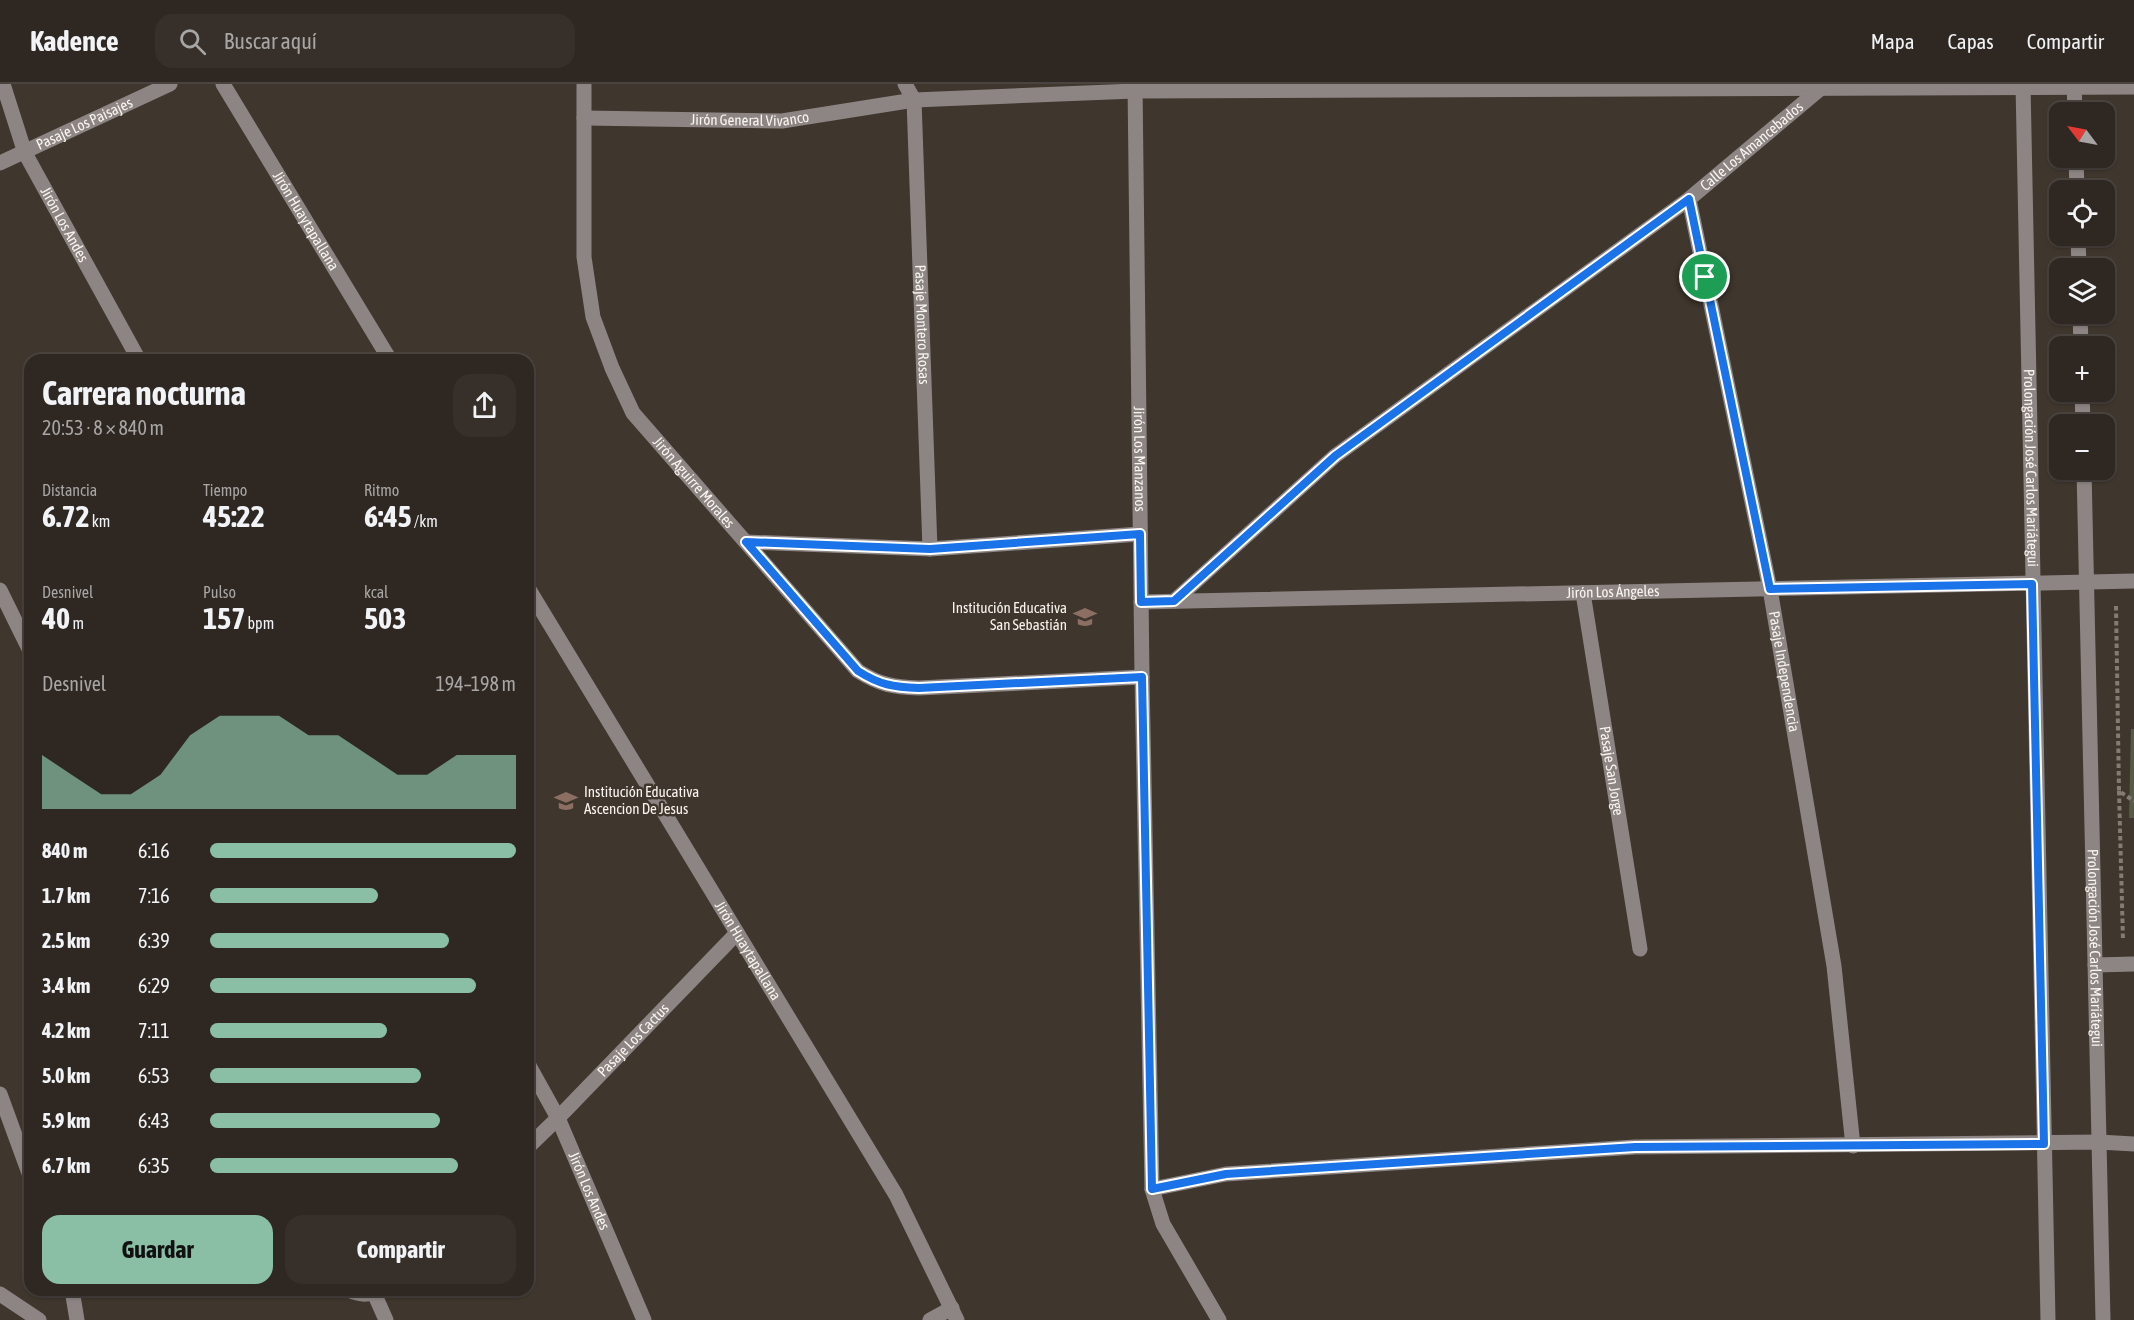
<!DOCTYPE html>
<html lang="es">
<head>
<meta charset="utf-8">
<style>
	:root { --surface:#2f2822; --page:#37302a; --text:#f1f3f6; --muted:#a7a6a5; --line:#4a4440; --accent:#8abfa5 }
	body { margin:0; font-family:"Asap Condensed",sans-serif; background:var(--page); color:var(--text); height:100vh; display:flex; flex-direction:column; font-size:22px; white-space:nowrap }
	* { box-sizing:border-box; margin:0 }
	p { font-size:20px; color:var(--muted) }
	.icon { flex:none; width:33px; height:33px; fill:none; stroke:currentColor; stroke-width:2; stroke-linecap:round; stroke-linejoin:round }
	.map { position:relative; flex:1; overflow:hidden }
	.details { position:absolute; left:24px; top:270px; width:510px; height:942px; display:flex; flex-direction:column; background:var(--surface); border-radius:18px; box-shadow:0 2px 4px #0004,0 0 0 2px var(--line) }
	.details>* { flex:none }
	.needle { width:39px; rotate:302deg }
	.controls { position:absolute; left:2049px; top:18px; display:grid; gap:12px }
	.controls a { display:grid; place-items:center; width:66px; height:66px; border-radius:12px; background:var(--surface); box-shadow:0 2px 4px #0004,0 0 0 2px var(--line); font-size:30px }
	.pin { position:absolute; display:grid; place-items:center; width:51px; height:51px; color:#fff; margin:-26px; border:3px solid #fff; border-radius:50%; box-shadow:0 2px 6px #0007 }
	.round { display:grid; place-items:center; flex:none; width:63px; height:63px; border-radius:18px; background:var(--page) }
	.head { display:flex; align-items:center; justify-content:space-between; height:102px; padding:0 18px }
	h1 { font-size:33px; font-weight:700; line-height:45px }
	.metrics { display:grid; grid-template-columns:repeat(3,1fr); gap:9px; height:102px; padding:6px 18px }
	.metrics div { display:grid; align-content:center }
	.metrics b { font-size:30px; font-weight:700 }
	.metrics small { font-size:16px; font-weight:400 }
	.metrics p { font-size:16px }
	.chart { height:168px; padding:12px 18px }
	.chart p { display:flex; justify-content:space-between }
	.chart svg { width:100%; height:108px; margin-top:6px; fill:var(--accent); opacity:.7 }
	.cta { display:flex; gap:12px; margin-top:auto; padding:12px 18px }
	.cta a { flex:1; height:69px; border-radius:18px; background:var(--accent); color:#111; font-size:24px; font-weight:700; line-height:69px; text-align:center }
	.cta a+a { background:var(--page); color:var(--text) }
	ul { padding:0 18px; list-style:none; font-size:20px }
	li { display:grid; grid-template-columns:96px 72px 1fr; align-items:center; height:45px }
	li i { height:15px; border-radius:8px; background:var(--accent) }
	header { display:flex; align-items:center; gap:36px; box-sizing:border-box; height:84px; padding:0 30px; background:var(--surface); border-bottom:2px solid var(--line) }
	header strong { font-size:28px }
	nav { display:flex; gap:33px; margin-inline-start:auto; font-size:21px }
	.search { width:420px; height:54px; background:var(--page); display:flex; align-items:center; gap:15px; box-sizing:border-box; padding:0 21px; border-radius:18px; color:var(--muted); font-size:22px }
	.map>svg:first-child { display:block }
	.green { fill:#545c44 }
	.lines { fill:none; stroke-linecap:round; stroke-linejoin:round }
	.path { stroke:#837c74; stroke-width:4; stroke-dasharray:4.5 3; stroke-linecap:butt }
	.minor { stroke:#8c8583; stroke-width:15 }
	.route-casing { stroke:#fff; stroke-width:12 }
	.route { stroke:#1a73e8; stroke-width:8 }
	.labels { text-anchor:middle; stroke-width:5; stroke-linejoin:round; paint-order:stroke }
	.street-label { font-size:15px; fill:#f9f4ee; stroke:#3f362d }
	.poi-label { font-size:15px; fill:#f9f4ee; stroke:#3f362d; text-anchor:end }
</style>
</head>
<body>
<header>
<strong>Kadence</strong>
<div class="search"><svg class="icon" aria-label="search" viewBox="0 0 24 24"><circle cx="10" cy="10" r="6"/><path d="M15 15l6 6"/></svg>Buscar aquí</div>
<nav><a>Mapa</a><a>Capas</a><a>Compartir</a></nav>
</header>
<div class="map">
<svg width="2134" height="1236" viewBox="0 0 2134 1236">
	<rect width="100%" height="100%" fill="#3f362d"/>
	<path class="green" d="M2131 645H2134V734H2129Z"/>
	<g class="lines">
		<path class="path" d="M2116 522 2119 707 2134 717
			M2119 707 2123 856"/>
		<g class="minor">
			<path id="s1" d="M3 0 25 69 139 276"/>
			<path id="s2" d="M223 0 390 276"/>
			<path id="s3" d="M584 0V173L593 233 612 284 633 329 858 587C880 601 893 603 919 604L1142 593"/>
			<path id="s4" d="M905 0 914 16 930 465"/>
			<path id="s5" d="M1135 0 1142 593 1152 1105 1163 1140 1219 1236"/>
			<path id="s6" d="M2023 0 2048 1236"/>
			<path d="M2074 0 2075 28"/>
			<path id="s7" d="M584 34 782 37 914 16 1135 7 2134 3"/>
			<path d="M2076 74 2077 106"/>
			<path id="s8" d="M0 79 170 0"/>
			<path id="s9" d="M1689 115 1770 505 1834 882 1853 1062"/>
			<path d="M2078 152 2079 184"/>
			<path d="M2080 230 2081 262"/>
			<path d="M2082 308 2083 340"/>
			<path id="s10" d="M2084 386 2103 1236"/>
			<path d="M746 458 930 465 1140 450"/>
			<path id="s11" d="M528 504 896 1111 957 1236"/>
			<path d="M0 506 30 567"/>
			<path id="s12" d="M1583 509 1640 865"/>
			<path id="s13" d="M1174 517 1335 372 1689 115 1820 5"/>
			<path id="s14" d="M1141 518 2134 497"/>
			<path d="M2095 881 2134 880"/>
			<path id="s15" d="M528 980 558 1034 644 1236"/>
			<path d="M0 1010 30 1092"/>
			<path id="s16" d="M528 1063 558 1034 737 849"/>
			<path d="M1152 1105 1226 1090 1635 1063 2099 1058 2134 1060"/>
			<path d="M72 1206 77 1236"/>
			<path d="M348 1206C357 1210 368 1213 377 1206"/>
			<path d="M374 1209 386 1236"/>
			<path d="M0 1210 39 1236"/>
			<path d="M930 1236 952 1224"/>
		</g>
	</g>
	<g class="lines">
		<g class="route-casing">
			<path id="route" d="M1689 115 1770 505 2032 500 2044 1060 1635 1063 1226 1090 1152 1105 1142 593 919 604C893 603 880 601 858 587L746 458 930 465 1140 450 1141 518 1174 517 1335 372Z"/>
		</g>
		<use href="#route" class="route"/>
	</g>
	<defs>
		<g id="school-bare" transform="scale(1.8)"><path d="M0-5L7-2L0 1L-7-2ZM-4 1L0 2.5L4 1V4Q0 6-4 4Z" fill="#8d6e63" stroke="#3f362d" stroke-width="2.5" paint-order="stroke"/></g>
	</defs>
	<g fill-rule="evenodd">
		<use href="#school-bare" x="1085" y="533"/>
		<use href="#school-bare" x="566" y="717"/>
	</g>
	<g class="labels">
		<g class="street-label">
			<text dy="5" stroke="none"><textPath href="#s7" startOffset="166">Jirón General Vivanco</textPath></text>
			<text dy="5" stroke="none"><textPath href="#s8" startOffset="93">Pasaje Los Paisajes</textPath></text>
			<text dy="5" stroke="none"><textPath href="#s13" startOffset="736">Calle Los Amancebados</textPath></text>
			<text dy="5" stroke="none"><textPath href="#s2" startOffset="160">Jirón Huaytapallana</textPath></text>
			<text dy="5" stroke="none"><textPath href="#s1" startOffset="154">Jirón Los Andes</textPath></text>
			<text dy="5" stroke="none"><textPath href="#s4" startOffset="243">Pasaje Montero Rosas</textPath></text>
			<text dy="5" stroke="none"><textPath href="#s5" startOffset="375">Jirón Los Manzanos</textPath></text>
			<text dy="5" stroke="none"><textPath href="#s6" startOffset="384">Prolongación José Carlos Mariátegui</textPath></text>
			<text dy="5" stroke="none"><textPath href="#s3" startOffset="430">Jirón Aguirre Morales</textPath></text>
			<text dy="5" stroke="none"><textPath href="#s14" startOffset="472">Jirón Los Ángeles</textPath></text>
			<text dy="5" stroke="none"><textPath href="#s9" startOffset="482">Pasaje Independencia</textPath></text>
			<text dy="5" stroke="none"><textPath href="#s12" startOffset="180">Pasaje San Jorge</textPath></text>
			<text dy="5" stroke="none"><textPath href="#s10" startOffset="478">Prolongación José Carlos Mariátegui</textPath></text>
			<text dy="5" stroke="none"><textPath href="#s11" startOffset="424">Jirón Huaytapallana</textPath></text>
			<text dy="5" stroke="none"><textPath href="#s16" startOffset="150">Pasaje Los Cactus</textPath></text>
			<text dy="5" stroke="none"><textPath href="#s15" startOffset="141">Jirón Los Andes</textPath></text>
		</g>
		<g class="poi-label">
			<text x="1067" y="529">Institución Educativa<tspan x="1067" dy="17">San Sebastián</tspan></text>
			<text x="584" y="713" text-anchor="start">Institución Educativa<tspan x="584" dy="17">Ascencion De Jesus</tspan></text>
		</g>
	</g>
</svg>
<div class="controls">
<a><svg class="needle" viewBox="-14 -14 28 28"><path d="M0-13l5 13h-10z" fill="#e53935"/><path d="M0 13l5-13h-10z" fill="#a7a6a5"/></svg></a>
<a><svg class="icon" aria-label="locate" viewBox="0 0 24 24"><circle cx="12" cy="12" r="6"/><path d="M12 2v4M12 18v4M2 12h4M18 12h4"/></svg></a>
<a><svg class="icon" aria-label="layers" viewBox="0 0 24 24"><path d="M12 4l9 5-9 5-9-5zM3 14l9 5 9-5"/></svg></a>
<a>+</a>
<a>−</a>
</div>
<div class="pin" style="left:1705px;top:193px;background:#1e9e55"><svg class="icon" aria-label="arrive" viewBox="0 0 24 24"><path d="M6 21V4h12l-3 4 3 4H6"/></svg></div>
<section class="details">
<div class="head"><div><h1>Carrera nocturna</h1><p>20:53 · 8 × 840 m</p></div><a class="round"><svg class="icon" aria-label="share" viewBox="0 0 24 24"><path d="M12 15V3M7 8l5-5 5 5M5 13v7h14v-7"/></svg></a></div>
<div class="metrics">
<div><p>Distancia</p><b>6.72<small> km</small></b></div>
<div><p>Tiempo</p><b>45:22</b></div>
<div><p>Ritmo</p><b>6:45<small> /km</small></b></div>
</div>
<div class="metrics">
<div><p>Desnivel</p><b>40<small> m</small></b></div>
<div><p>Pulso</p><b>157<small> bpm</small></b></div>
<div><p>kcal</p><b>503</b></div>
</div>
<div class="chart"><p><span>Desnivel</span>194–198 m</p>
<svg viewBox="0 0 160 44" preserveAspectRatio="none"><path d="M0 44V22L10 30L20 38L30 38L40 30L50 14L60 6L70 6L80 6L90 14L100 14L110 22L120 30L130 30L140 22L150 22L160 22V44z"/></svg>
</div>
<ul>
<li><b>840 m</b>6:16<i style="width:100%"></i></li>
<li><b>1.7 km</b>7:16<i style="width:55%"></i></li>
<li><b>2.5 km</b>6:39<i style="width:78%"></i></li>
<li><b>3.4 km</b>6:29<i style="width:87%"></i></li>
<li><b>4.2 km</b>7:11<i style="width:58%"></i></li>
<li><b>5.0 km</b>6:53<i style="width:69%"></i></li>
<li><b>5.9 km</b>6:43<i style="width:75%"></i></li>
<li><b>6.7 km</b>6:35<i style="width:81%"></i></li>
</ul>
<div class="cta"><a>Guardar</a><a>Compartir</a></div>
</section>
</div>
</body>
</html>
